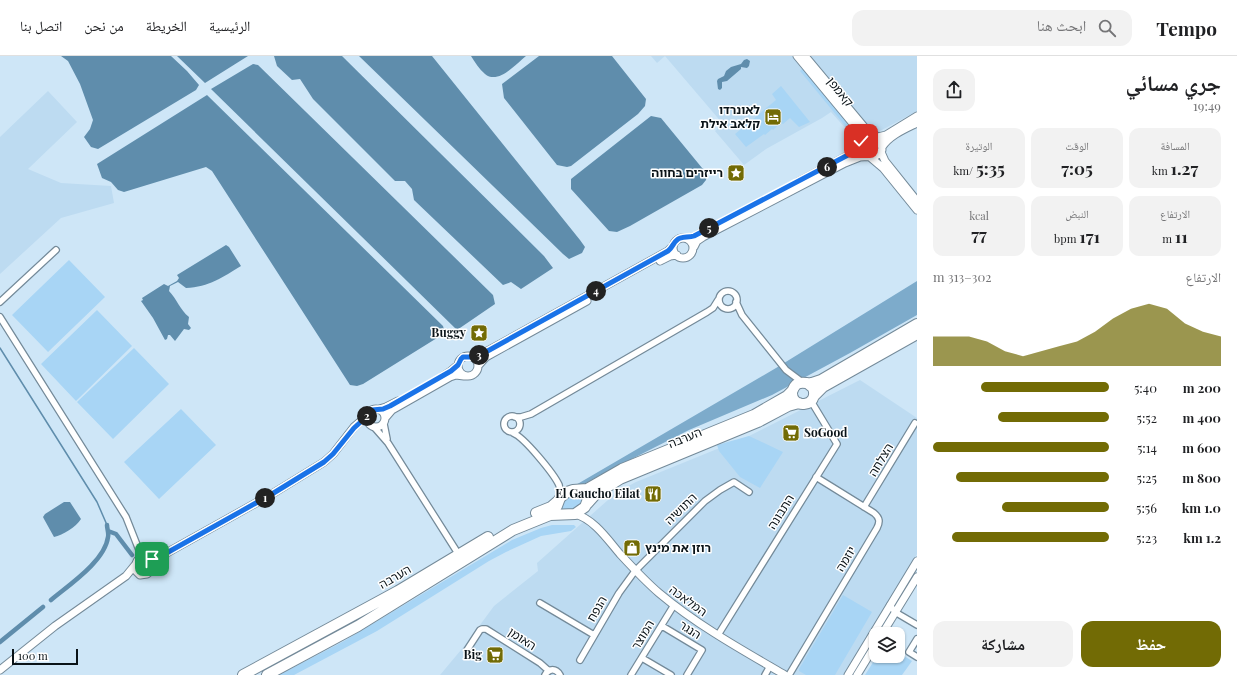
<!DOCTYPE html>
<html lang="ar">
<head>
<meta charset="utf-8">
<style>
	:root { --surface:#fff; --page:#f2f2f2; --text:#202124; --muted:#757577; --line:#e0e0e0; --accent:#726b05 }
	body { margin:0; font-family:"Playfair Display","Noto Naskh Arabic","Noto Sans Hebrew",serif; background:var(--page); color:var(--text); direction:rtl; height:100vh; display:flex; flex-direction:column; font-size:15px; white-space:nowrap }
	* { box-sizing:border-box; margin:0 }
	p { font-size:13px; color:var(--muted) }
	.icon { flex:none; width:22px; height:22px; fill:none; stroke:currentColor; stroke-width:2; stroke-linecap:round; stroke-linejoin:round }
	.map { position:relative; flex:1; overflow:hidden; direction:ltr }
	.drawer { display:flex; flex-direction:column; background:var(--surface); width:320px }
	.drawer>* { flex:none }
	.tools { position:absolute; left:869px; top:571px; display:grid; gap:8px }
	.tools a { display:grid; place-items:center; width:36px; height:36px; border-radius:8px; background:var(--surface); box-shadow:0 1px 3px #0004; font-size:20px }
	.scale { position:absolute; left:12px; bottom:10px; width:66px; box-sizing:border-box; padding-left:4px; border:2px solid #0a1318; border-top:0; font-size:11px; line-height:14px; white-space:nowrap; color:#0a1318; -webkit-text-stroke:3px #fff; paint-order:stroke }
	.pin { position:absolute; display:grid; place-items:center; width:34px; height:34px; color:#fff; margin:-17px; border-radius:8px; box-shadow:0 2px 6px #0006 }
	.km { position:absolute; width:20px; height:20px; margin:-10px; border-radius:50%; background:#222; color:#fff; font-size:11px; line-height:20px; text-align:center }
	.round { display:grid; place-items:center; flex:none; width:42px; height:42px; border-radius:12px; background:var(--page) }
	.headline { display:flex; align-items:center; justify-content:space-between; height:68px; padding:0 16px }
	h1 { font-size:22px; font-weight:700; line-height:30px }
	.figures { display:grid; grid-template-columns:repeat(3,1fr); gap:6px; height:68px; padding:4px 16px }
	.figures div { display:grid; align-content:center; border-radius:10px; background:var(--page); text-align:center }
	.figures b { font-size:17px; font-weight:700 }
	.figures small { font-size:11px; font-weight:400 }
	.figures p { font-size:11px }
	.chart { height:112px; padding:8px 16px }
	.chart p { display:flex; justify-content:space-between }
	.chart svg { width:100%; height:72px; margin-top:4px; fill:var(--accent); opacity:.7 }
	.action { display:flex; gap:8px; margin-top:auto; padding:8px 16px }
	.action a { flex:1; height:46px; border-radius:12px; background:var(--accent); color:#fff; font-size:16px; font-weight:700; line-height:46px; text-align:center }
	.action a+a { background:var(--page); color:var(--text) }
	ul { padding:0 16px; list-style:none; font-size:13px }
	li { display:grid; grid-template-columns:64px 48px 1fr; align-items:center; height:30px }
	li i { height:10px; border-radius:5px; background:var(--accent) }
	header { display:flex; align-items:center; gap:24px; box-sizing:border-box; height:56px; padding:0 20px; background:var(--surface); border-bottom:1px solid var(--line) }
	header strong { font-size:19px }
	nav { display:flex; gap:22px; margin-inline-start:auto; font-size:14px }
	.search { width:280px; height:36px; background:var(--page); display:flex; align-items:center; gap:10px; box-sizing:border-box; padding:0 14px; border-radius:12px; color:var(--muted); font-size:15px }
	main { display:flex; flex:1; min-height:0 }
	.map>svg:first-child { display:block }
	.built { fill:#bddbf1 }
	.green { fill:#a8d5f5 }
	.forest { fill:#7dabcb }
	.water { fill:#5f8dac }
	.lines { fill:none; stroke-linecap:round; stroke-linejoin:round }
	.stream { stroke:#5f8dac; stroke-width:1.5 }
	.canal { stroke:#5f8dac; stroke-width:4.5 }
	.street-casing { stroke:#748a99; stroke-width:8 }
	.secondary-casing { stroke:#748a99; stroke-width:9 }
	.highway-casing { stroke:#748a99; stroke-width:12 }
	.street { stroke:#fff; stroke-width:5.5 }
	.secondary { stroke:#fff; stroke-width:7 }
	.highway { stroke:#fff; stroke-width:10 }
	.route-casing { stroke:#fff; stroke-width:8 }
	.route { stroke:#1a73e8; stroke-width:5 }
	.labels { text-anchor:middle; stroke-width:3; stroke-linejoin:round; paint-order:stroke }
	.street-label { font-size:12px; fill:#0a1318; stroke:#fff }
	.poi-label { font-size:12px; font-weight:bold; fill:#0a1318; stroke:#fff; text-anchor:end }
</style>
</head>
<body>
<header>
<strong>Tempo</strong>
<div class="search"><svg class="icon" aria-label="search" viewBox="0 0 24 24"><circle cx="10" cy="10" r="6"/><path d="M15 15l6 6"/></svg>ابحث هنا</div>
<nav><a>الرئيسية</a><a>الخريطة</a><a>من نحن</a><a>اتصل بنا</a></nav>
</header>
<main>
<section class="drawer">
<div class="headline"><div><h1>جري مسائي</h1><p>19:49</p></div><a class="round"><svg class="icon" aria-label="share" viewBox="0 0 24 24"><path d="M12 15V3M7 8l5-5 5 5M5 13v7h14v-7"/></svg></a></div>
<div class="figures">
<div><p>المسافة</p><b>1.27<small> km</small></b></div>
<div><p>الوقت</p><b>7:05</b></div>
<div><p>الوتيرة</p><b>5:35<small> /km</small></b></div>
</div>
<div class="figures">
<div><p>الارتفاع</p><b>11<small> m</small></b></div>
<div><p>النبض</p><b>171<small> bpm</small></b></div>
<div><p>kcal</p><b>77</b></div>
</div>
<div class="chart"><p><span>الارتفاع</span>302–313 m</p>
<svg viewBox="0 0 160 44" preserveAspectRatio="none"><path d="M0 44V26L10 26L20 26L30 29L40 35L50 38L60 35L70 32L80 29L90 23L100 15L110 9L120 6L130 9L140 18L150 23L160 26V44z"/></svg>
</div>
<ul>
<li><b>200 m</b>5:40<i style="width:73%"></i></li>
<li><b>400 m</b>5:52<i style="width:63%"></i></li>
<li><b>600 m</b>5:14<i style="width:100%"></i></li>
<li><b>800 m</b>5:25<i style="width:87%"></i></li>
<li><b>1.0 km</b>5:56<i style="width:61%"></i></li>
<li><b>1.2 km</b>5:23<i style="width:89%"></i></li>
</ul>
<div class="action"><a>حفظ</a><a>مشاركة</a></div>
</section>
<div class="map">
<svg width="917" height="619" viewBox="0 0 917 619">
	<rect width="100%" height="100%" fill="#cee6f7"/>
	<path class="built" d="M651 0H917V55L880 75 879 81 870 70 855 83 831 56 822 62 766 93 744 109 715 75 723 68 665 0 657 7Z
		M48 35 77 66 28 113 61 127 111 130 114 147 61 162 0 218V81Z
		M860 324 917 362V498L845 619H440L466 588 494 550 538 515 537 507 617 436 636 426 749 380Z"/>
	<path class="green" d="M802 13H804L856 75 857 82 856 83 800 15Z
		M781 30 810 66 799 71 790 62 783 68 781 67 773 74 772 73 765 79 764 78 746 91 735 78 776 44 772 38Z
		M69 204 105 241 48 296 12 259Z
		M97 254 132 290 76 345 41 308Z
		M134 292 169 328 113 383 77 346Z
		M181 353 216 389 159 443 124 406Z
		M749 380 783 396 760 432 740 421 719 395 717 389Z
		M574 436 585 440 579 453 563 455 560 453 561 445Z
		M552 469H574L576 471 571 475 541 480 506 496 489 505 377 575 294 619H279L344 585 512 484 541 472Z
		M843 539 872 556 835 619H806L799 615V613Z
		M901 598 912 605 902 619H865L877 600H893L898 603Z"/>
	<path class="forest" d="M917 225V259L850 297 772 339 689 374 602 418 584 428 574 430 776 312Z"/>
	<path class="water" d="M61 0H171L187 15 199 29 196 34 98 93 91 91 84 81 90 73 93 64 80 28 68 5Z
		M177 0H248L205 27Z
		M274 0H342L544 200 553 212 521 233 511 226 503 229 414 144 412 133 405 125H395L313 43 300 23 292 24 277 10Z
		M359 0H432L580 184 585 191 582 197 569 203 563 198Z
		M471 0H526C516 8 498 29 485 18 479 13 475 6 471 0Z
		M539 0H612L646 43 645 50 638 58 571 110 567 111 557 109 504 42 502 28Z
		M747 3 750 5 749 10 747 12 741 11V13L727 25 722 26V32L720 34 718 33 717 25 718 23 724 20 726 15 731 11 741 8 744 4Z
		M253 8 258 9 493 239 495 248 457 274 211 33Z
		M207 39 443 270 445 277 363 328 357 330 350 329 212 115 206 111 124 136 118 134 111 126 102 122 97 108Z
		M651 60 661 62 707 118 706 124 702 129 630 170 617 176 609 175 571 133V123Z
		M226 189 229 191 241 210C223 221 209 231 186 232L178 226 170 230 169 235C177 243 180 254 189 261L188 268 191 272 189 274 184 273 175 285 170 279H168L167 283 165 284 153 262 141 245 143 244 142 242 164 228 168 230 177 225 179 222 177 219Z
		M64 446H70L81 463C76 471 63 479 54 481L44 463 43 461 45 458Z"/>
	<g class="lines">
		<path class="stream" d="M0 292 97 446 107 469"/>
		<path class="canal" d="M108 475 116 478 132 499
			M51 544C69 529 105 505 108 481 109 477 107 473 107 469
			M0 586 43 551"/>
		<g class="street-casing">
			<path id="street" d="M719 244a9 9 0 1 1 18 0a9 9 0 1 1-18 0Z
				M0 246 56 194
				M736 246 742 259 786 314 802 326
				M0 261 126 461 139 494V503
				M504 368a8 8 0 1 1 16 0a8 8 0 1 1-16 0Z
				M515 361H521L531 358 707 256 713 252 718 244
				M384 368 387 383
				M374 371 388 387 459 499
				M513 377C524 381 554 418 559 429 560 433 561 437 560 442
				M864 451 915 367
				M540 547 594 579
				M890 549 895 556 917 569
				M662 570 702 594 687 619
				M718 579 837 388 811 345
				M917 583 909 596 917 601
				M467 594 480 574 482 573H486L540 607 549 615
				M642 602 671 619
				M580 604 619 537 635 515 705 445 720 434 734 426 749 436
				M545 619C549 612 556 612 560 619
				M631 619 674 549
				M765 619 770 610
				M789 619 877 472C880 466 880 462 874 457L816 421"/>
		</g>
		<g class="secondary-casing">
			<path id="secondary" d="M797 0 859 75 861 83V88
				M878 81 886 79 917 60
				M882 91C890 79 905 73 917 67
				M881 96 885 105 917 145
				M870 101 883 112 917 154
				M798 126 849 99 861 91
				M686 182 694 181 704 175
				M673 192a10 10 0 1 1 20 0a10 10 0 1 1-20 0Z
				M694 191 697 185 703 181 845 107 860 101 876 100 882 94 881 86 879 82 865 72 805 0
				M660 205 670 200 677 199
				M458 310a10 10 0 1 1 20 0a10 10 0 1 1-20 0Z
				M472 301 484 297 668 195 673 190
				M478 310 486 301 587 245
				M442 321 451 315 458 309
				M367 362a9 9 0 1 1 18 0a9 9 0 1 1-18 0Z
				M379 353 386 351 398 345
				M386 361 392 354 450 321 456 319 464 320
				M575 458C594 463 608 484 620 498 633 512 645 525 659 537 697 569 742 594 785 619
				M146 499 152 503C155 509 153 514 147 518L140 519 136 515C134 507 138 501 146 499Z
				M150 501H155L163 499 272 438 324 406 333 398 354 371 367 360
				M882 578 917 521
				M0 614 55 570 126 520 135 509
				M848 619 917 505
				M857 619 876 588"/>
		</g>
		<g class="highway-casing">
			<path id="highway" d="M807 327 813 332C820 351 791 354 792 336 793 333 794 330 797 328 802 325 807 328 812 327 815 326 818 325 821 324L917 268
				M814 340 823 331 917 278
				M587 448 596 438 620 423 758 366 788 350 799 347
				M557 450 560 442 567 436 573 434 587 433 622 413 754 359 787 340 792 335
				M536 457 551 451 559 444
				M243 619 398 535 488 481
				M267 619 358 570 513 474 550 459 575 458 585 451 588 443 586 437 579 434"/>
		</g>
		<use href="#street" class="street"/>
		<use href="#secondary" class="secondary"/>
		<use href="#highway" class="highway"/>
	</g>
	<g class="lines">
		<g class="route-casing">
			<path id="route" d="M152 503 150 501H157L163 499 272 438 324 406 333 398 354 372 364 363 372 354 383 353 390 350 451 315 458 309 461 303 463 301H472L484 297 668 195C673 191 673 187 677 184 681 180 688 182 694 180L848 99 861 91V85"/>
		</g>
		<use href="#route" class="route"/>
	</g>
	<defs>
		<g id="hotel-square" transform="scale(0.9)"><rect x="-9" y="-9" width="18" height="18" rx="4" fill="#726b05" stroke="#fff"/><path d="M-6-4.5h1.5V1H6V5H4.5V3h-9V5H-6ZM-4 0a1.8 1.8 0 1 1 3.6 0ZM.5 0V-2.5h3Q6-2.5 6 0Z" fill="#fff"/></g>
		<g id="sight-square" transform="scale(0.9)"><rect x="-9" y="-9" width="18" height="18" rx="4" fill="#726b05" stroke="#fff"/><path d="M0-6L1.8-2.2L6-1.7L2.9 1.2L3.7 5.4L0 3.3L-3.7 5.4L-2.9 1.2L-6-1.7L-1.8-2.2Z" fill="#fff"/></g>
		<g id="supermarket-square" transform="scale(0.9)"><rect x="-9" y="-9" width="18" height="18" rx="4" fill="#726b05" stroke="#fff"/><path d="M-6-5.5h2.5l.6 2H6L4.5 2H-2.5L-4.4-4H-6ZM-1.5 3.2a1.3 1.3 0 1 0 .1 0ZM3 3.2a1.3 1.3 0 1 0 .1 0Z" fill="#fff"/></g>
		<g id="restaurant-square" transform="scale(0.9)"><rect x="-9" y="-9" width="18" height="18" rx="4" fill="#726b05" stroke="#fff"/><path d="M-5-6h1v4h1v-4h1v4h1v-4h1v5L-1.5 .5V6h-2V.5L-5-1ZM5-6V6H3V1.5H1.5Q1.5-4 5-6Z" fill="#fff"/></g>
		<g id="shop-square" transform="scale(0.9)"><rect x="-9" y="-9" width="18" height="18" rx="4" fill="#726b05" stroke="#fff"/><path d="M-5-2.5h2.3a2.7 3.5 0 0 1 5.4 0H5L5.5 6h-11ZM-1.5-2.5h3a1.5 2.3 0 0 0-3 0Z" fill="#fff"/></g>
	</defs>
	<g fill-rule="evenodd">
		<use href="#hotel-square" x="773" y="61"/>
		<use href="#sight-square" x="736" y="117"/>
		<use href="#sight-square" x="479" y="277"/>
		<use href="#supermarket-square" x="791" y="377"/>
		<use href="#restaurant-square" x="653" y="438"/>
		<use href="#shop-square" x="632" y="492"/>
		<use href="#supermarket-square" x="495" y="599"/>
	</g>
	<g class="labels">
		<g class="street-label">
			<text transform="translate(840 36) rotate(51)" y="4">קאמפן</text>
			<text transform="translate(685 382) rotate(-22)" y="4">הערבה</text>
			<text transform="translate(881 404) rotate(-59)" y="4">הצלחה</text>
			<text transform="translate(681 453) rotate(-44)" y="4">התושיה</text>
			<text transform="translate(781 456) rotate(-58)" y="4">התבונה</text>
			<text transform="translate(846 503) rotate(-59)" y="4">יוזמה</text>
			<text transform="translate(395 521) rotate(-30)" y="4">הערבה</text>
			<text transform="translate(688 545) rotate(36)" y="4">המלאכה</text>
			<text transform="translate(597 553) rotate(-60)" y="4">הנפח</text>
			<text transform="translate(690 574) rotate(32)" y="4">הנגר</text>
			<text transform="translate(643 579) rotate(-59)" y="4">המוצר</text>
			<text transform="translate(522 583) rotate(33)" y="4">האומן</text>
		</g>
		<g class="poi-label">
			<text x="760" y="58">לאונרדו<tspan x="760" dy="14">קלאב אילת</tspan></text>
			<text x="723" y="121">רייזרים בחווה</text>
			<text x="466" y="281">Buggy</text>
			<text x="804" y="381" text-anchor="start">SoGood</text>
			<text x="640" y="442">El Gaucho Eilat</text>
			<text x="645" y="496" text-anchor="start">רוזן את מינץ</text>
			<text x="482" y="603">Big</text>
		</g>
	</g>
</svg>
<div class="tools">
<a><svg class="icon" aria-label="layers" viewBox="0 0 24 24"><path d="M12 4l9 5-9 5-9-5zM3 14l9 5 9-5"/></svg></a>
</div>
<div class="scale">100 m</div>
<div class="pin" style="left:152px;top:503px;background:#1e9e55"><svg class="icon" aria-label="arrive" viewBox="0 0 24 24"><path d="M6 21V4h12l-3 4 3 4H6"/></svg></div>
<div class="pin" style="left:861px;top:85px;background:#d93025"><svg class="icon" aria-label="check" viewBox="0 0 24 24"><path d="M5 12l5 5 9-10"/></svg></div>
<b class="km" style="left:265px;top:442px">1</b>
<b class="km" style="left:367px;top:360px">2</b>
<b class="km" style="left:479px;top:299px">3</b>
<b class="km" style="left:596px;top:235px">4</b>
<b class="km" style="left:709px;top:172px">5</b>
<b class="km" style="left:827px;top:111px">6</b>
</div>
</main>
</body>
</html>
